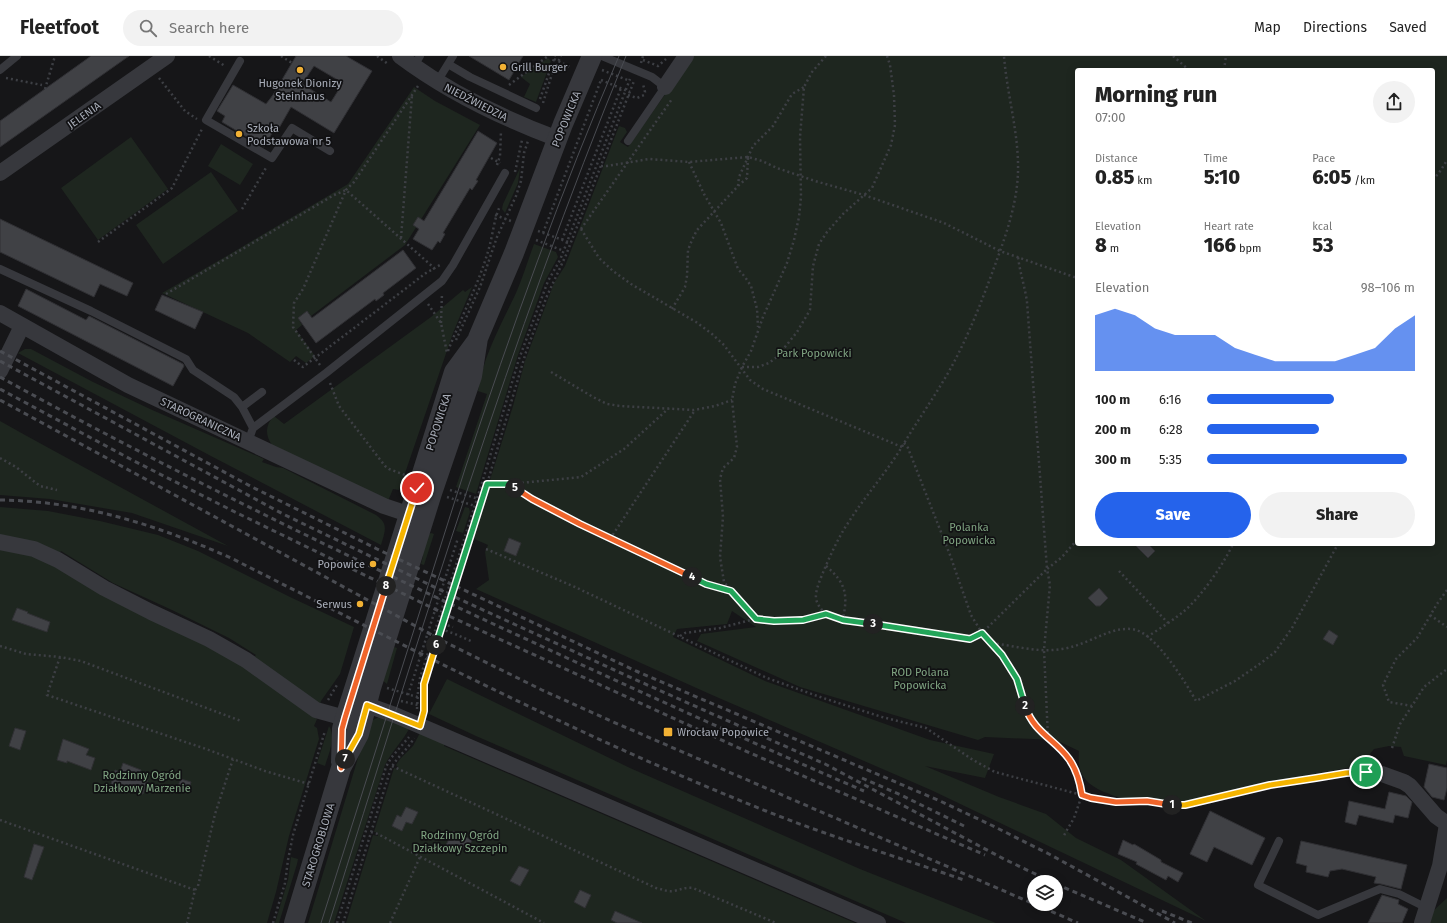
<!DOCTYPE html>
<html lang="en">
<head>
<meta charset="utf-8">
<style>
	:root { --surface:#fff; --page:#f2f2f2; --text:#222; --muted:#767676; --line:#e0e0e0; --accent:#2563eb }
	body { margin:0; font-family:"Fira Sans",sans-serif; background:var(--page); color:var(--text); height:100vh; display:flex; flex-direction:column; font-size:15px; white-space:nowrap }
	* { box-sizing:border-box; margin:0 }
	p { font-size:13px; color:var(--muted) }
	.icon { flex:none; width:22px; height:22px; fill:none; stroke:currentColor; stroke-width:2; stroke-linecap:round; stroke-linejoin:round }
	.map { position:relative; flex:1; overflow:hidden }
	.details { position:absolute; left:1075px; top:12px; width:360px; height:478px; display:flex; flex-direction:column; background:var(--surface); border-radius:4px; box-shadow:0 2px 10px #0003 }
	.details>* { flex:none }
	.buttons { position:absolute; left:1027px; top:819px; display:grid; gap:8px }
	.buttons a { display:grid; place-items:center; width:36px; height:36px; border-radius:50%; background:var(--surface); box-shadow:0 2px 10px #0003; font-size:20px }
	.pin { position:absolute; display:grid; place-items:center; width:34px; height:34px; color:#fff; margin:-17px; border:2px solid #fff; border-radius:50%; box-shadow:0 1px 4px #0007 }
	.km { position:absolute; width:20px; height:20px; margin:-10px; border-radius:50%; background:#222; color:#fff; font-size:11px; line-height:20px; text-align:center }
	.round { display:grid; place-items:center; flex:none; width:42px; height:42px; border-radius:21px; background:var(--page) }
	.headline { display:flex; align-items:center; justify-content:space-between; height:68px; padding:0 20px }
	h1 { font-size:22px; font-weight:800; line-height:30px }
	.metrics { display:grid; grid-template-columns:repeat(3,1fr); gap:6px; height:68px; padding:4px 20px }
	.metrics div { display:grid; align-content:center }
	.metrics b { font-size:20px; font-weight:800 }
	.metrics small { font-size:11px; font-weight:400 }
	.metrics p { font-size:11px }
	.chart { height:112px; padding:8px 20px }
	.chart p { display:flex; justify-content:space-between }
	.chart svg { width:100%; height:72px; margin-top:4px; fill:var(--accent); opacity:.7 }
	.primary-button { display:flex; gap:8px; margin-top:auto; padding:8px 20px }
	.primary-button a { flex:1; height:46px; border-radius:24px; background:var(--accent); color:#fff; font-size:16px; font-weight:800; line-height:46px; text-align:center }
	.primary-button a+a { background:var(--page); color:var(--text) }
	ul { padding:0 20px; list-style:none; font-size:13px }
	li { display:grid; grid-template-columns:64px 48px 1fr; align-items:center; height:30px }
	li i { height:10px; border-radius:5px; background:var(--accent) }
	header { display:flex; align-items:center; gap:24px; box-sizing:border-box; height:56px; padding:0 20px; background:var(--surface); border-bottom:1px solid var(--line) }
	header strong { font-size:19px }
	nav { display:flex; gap:22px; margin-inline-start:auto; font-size:14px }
	.search { width:280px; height:36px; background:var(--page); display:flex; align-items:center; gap:10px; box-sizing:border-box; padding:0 14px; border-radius:22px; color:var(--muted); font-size:15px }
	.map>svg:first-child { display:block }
	.green { fill:#1e261f; fill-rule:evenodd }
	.building { fill:#404145; stroke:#303034; fill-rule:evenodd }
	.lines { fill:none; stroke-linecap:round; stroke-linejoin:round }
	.path { stroke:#3d3f44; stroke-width:2.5; stroke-dasharray:2 3; stroke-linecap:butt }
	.service { stroke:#37383d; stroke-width:8 }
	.minor { stroke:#37383d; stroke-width:16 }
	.tertiary { stroke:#37383d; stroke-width:20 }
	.tram { stroke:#4a4c52; stroke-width:1 }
	.rail { stroke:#4a4c52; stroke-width:3; stroke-dasharray:5 4; stroke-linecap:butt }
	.split-1-casing { stroke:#fff; stroke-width:8 }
	.split-2-casing { stroke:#fff; stroke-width:8 }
	.split-3-casing { stroke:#fff; stroke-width:8 }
	.split-4-casing { stroke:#fff; stroke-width:8 }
	.split-5-casing { stroke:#fff; stroke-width:8 }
	.split-6-casing { stroke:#fff; stroke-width:8 }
	.split-7-casing { stroke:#fff; stroke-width:8 }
	.split-8-casing { stroke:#fff; stroke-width:8 }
	.split-9-casing { stroke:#fff; stroke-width:8 }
	.split-1 { stroke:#f5b400; stroke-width:5 }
	.split-2 { stroke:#f0652b; stroke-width:5 }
	.split-3 { stroke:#22a559; stroke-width:5 }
	.split-4 { stroke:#22a559; stroke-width:5 }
	.split-5 { stroke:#f0652b; stroke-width:5 }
	.split-6 { stroke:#22a559; stroke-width:5 }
	.split-7 { stroke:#f5b400; stroke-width:5 }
	.split-8 { stroke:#f0652b; stroke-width:5 }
	.split-9 { stroke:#f5b400; stroke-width:5 }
	.poi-dot { fill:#f2b134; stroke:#111113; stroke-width:1.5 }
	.labels { text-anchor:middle; stroke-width:3.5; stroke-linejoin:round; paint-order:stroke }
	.poi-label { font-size:11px; fill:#a8adb8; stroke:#111113; text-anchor:start }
	.street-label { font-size:11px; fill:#a8adb8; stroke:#111113 }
	.park-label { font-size:11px; fill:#7fa381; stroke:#111113 }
</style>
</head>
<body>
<header>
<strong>Fleetfoot</strong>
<div class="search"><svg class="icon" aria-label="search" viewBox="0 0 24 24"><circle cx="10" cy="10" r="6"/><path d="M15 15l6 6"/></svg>Search here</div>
<nav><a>Map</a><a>Directions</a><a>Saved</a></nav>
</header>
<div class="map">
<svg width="1447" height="867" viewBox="0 0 1447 867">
	<rect width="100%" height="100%" fill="#161618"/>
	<path class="green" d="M692 0H1447V704L1446 709 1404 700 1401 691 1389 690 1374 693 1361 709 1312 719 1269 726 1192 744C1175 750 1163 745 1146 743 1137 742 1127 743 1118 741 1113 740 1108 737 1104 736 1084 727 1077 717 1079 695L1056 684 985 681 978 684 800 631 697 585 701 578 756 571 732 555 727 568 677 573 673 581 765 625 930 684 994 698 985 722 925 710 999 741 1046 758 1076 782 1121 804 1206 865 931 734 712 639 476 533 489 524 485 496 488 489 472 482 513 350 525 305 554 227 565 210 619 70 625 72 627 76 620 86 628 91ZM1077 14H1433V488H1077Z
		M548 2 551 5 536 46 524 41 530 28 521 21Z
		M414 31 435 45 480 69 405 189 311 260 307 255 298 262 302 269 296 274 315 300 306 307 296 300 290 306 248 277 162 237 225 201 348 128Z
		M131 81 168 133 98 184 61 132Z
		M221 88 253 108 240 129 208 110Z
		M520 112 518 127 505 157 502 153 503 148Z
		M211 116 238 155 163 208 136 169Z
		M534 188 556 196 558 201 544 227 518 299 476 438 456 431 487 338 478 335C483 300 501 269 516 237 523 221 528 204 534 188Z
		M472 231 453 277 402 426 399 434 393 433 388 445 272 389C265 379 265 369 274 360L284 368 431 261 463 234 465 236Z
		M25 293H31L93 326 150 353 264 403 262 406 276 411 283 412 376 459C389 468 385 475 381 489L209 399 18 297Z
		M0 365 25 379 228 490 132 457 50 443 0 439Z
		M0 451 48 455 100 465 158 479 198 495 290 541 354 571 340 618 321 645 320 649 253 602 256 599 229 582 172 554 113 527 61 495 59 498 0 482Z
		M465 451 469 452 470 456 463 477 456 475Z
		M431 477 434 478 424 509 421 508 423 500 421 499 427 479Z
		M0 491 32 499 207 588 286 638 317 663 314 670 317 672 319 683 289 780 276 836 267 867H0Z
		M394 591 397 592 387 628 382 624Z
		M447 623 630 712 860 813 996 867H906L476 680 429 658Z
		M379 661 410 671C403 685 392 695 385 709L334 867H308L368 669 371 665Z
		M329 670C336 682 329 697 325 710L317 707Z
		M421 675 446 685 444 690 855 867H346L373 779 378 780V777L374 776 394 712 397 713 398 711 396 709 400 703 413 690Z
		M291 801 298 803 297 808 279 867H275L288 824Z
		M1447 842V867H1427L1431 857Z"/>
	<path class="building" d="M91 0H129L0 91V65Z
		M296 0H346L372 15 334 77 291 51 279 72 276 70 264 91 222 66 225 60 217 55 233 29 266 48 273 39ZM314 10 343 27 331 46 302 28Z
		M469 0H523L509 24Z
		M478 75 497 87 476 124 478 125 472 134 470 132 443 177 445 178 440 187 438 185 432 194 413 183 419 173 413 169 418 161 424 165Z
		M0 163 133 227 127 240 100 228 94 241 0 196Z
		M403 194 416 212 383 237 384 239 376 245 375 243 316 287 298 262 307 255 312 262Z
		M26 233 86 264 89 260 183 308 184 310 173 330 18 250Z
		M162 239 203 256 195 273 155 254Z
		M509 482 521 487 516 500 504 495Z
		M1134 488H1148L1155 495 1148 502Z
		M1099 532 1108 542 1100 550H1096L1088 542Z
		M17 552 28 556 27 557 50 566 47 576 12 564Z
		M1329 574 1338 580 1333 589 1323 583Z
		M15 672 26 675 20 694 9 690Z
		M63 683 89 693 86 699 95 702 91 714 67 705V707L57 704Z
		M123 707 141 714 139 720 148 723 143 738 111 728 115 714 120 716Z
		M1429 708 1447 712V732L1444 744 1432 741 1424 731Z
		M181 723 191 726 188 736 177 732Z
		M1389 736 1406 740 1412 746 1408 762 1395 759 1393 767 1359 759 1356 769 1345 766 1349 745 1385 753Z
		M406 751 418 756 412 768 406 766 402 775 392 770 397 759 401 761Z
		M1210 755 1265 782 1252 809 1214 791 1207 806 1190 798Z
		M453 775 472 784 468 793 460 790 458 795 446 789Z
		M1123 784 1133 789 1134 788 1161 804V806L1183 817 1178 826 1168 820 1166 824 1136 808 1137 806 1118 798Z
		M1301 785 1407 809 1401 833 1381 828 1374 827 1376 821 1342 813 1330 815 1328 821 1306 816 1307 810 1296 807Z
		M34 788 44 791 32 824 24 821Z
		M519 810 529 814 520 830 510 825Z
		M580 834 591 839 585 852 574 846Z
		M1382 839 1399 844 1398 848 1408 853 1402 867H1368Z
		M615 855 642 867H617L611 864Z"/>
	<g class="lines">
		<path class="path" d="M209 0 225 10
			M281 0 292 7
			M377 0 388 8
			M826 0 812 16 804 31 800 81 801 141 799 161 794 184 787 207 763 261 751 295 742 311 735 328 732 344 737 391 734 402 723 412 720 423 723 461 720 501 724 526 756 563 774 565 803 564 826 558 843 564 970 583 982 577 1047 513 1027 246C1025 231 1020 217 1018 201
			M1173 0 1189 14
			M554 3 570 11
			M643 4 658 10 666 3
			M641 7 643 0
			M602 14 630 25
			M1224 14 1226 0
			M6 22 42 29
			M159 22 185 55 197 63
			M601 24 630 36
			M509 29 548 0
			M45 33 55 0
			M628 39 637 42 644 39 645 36 643 28
			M540 43 555 0
			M543 47 552 18 561 0
			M491 102 500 107
			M689 106 704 138 721 167 738 213 745 221 751 230 757 253 758 271
			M497 109 500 100 501 75
			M601 110H607L649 103 689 106 748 101 762 105 777 112 815 125 864 139 944 167 1000 195 1077 222
			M515 116 522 84
			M1433 124 1441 114 1447 104
			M738 130 739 121 753 90 773 70 792 38 804 31
			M242 153 267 110
			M495 159 511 165
			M581 173 599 202 613 215 631 228 696 266 712 278 724 289 750 324 763 333 902 391
			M581 173 672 43
			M538 175 571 187
			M543 177 601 24
			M401 182 412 39
			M536 184 564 195
			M562 184 621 32
			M98 186 172 132 202 73
			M166 238 334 139 346 134 433 211 436 216
			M428 248 441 267 447 297
			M672 253 685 231 687 220 688 194 692 184 697 174 738 130 747 122 748 101
			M441 267 442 237
			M456 284 480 231 497 181 516 140 521 125 524 97 528 85
			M448 295C461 261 479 228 489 192 493 178 494 163 500 150
			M294 304 303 311 426 217 440 209
			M320 309 293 271 294 247 303 233 346 134 354 126 418 30
			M742 311H758L769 307 777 301 797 276 810 254 813 210 819 188 827 176 843 158 872 132 891 89 895 69 894 39 890 9 887 0
			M551 316 593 341 607 348 620 350 694 354 715 350 732 344
			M330 327 339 350 385 410 389 413 405 419
			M904 387 908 392 950 499 971 559 982 577 1002 599 1017 623 1027 654 1035 670 1069 703 1080 723 1082 739 1091 742 1116 745H1147L1170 749H1185L1270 729 1353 716
			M0 402 16 411 40 430 57 434
			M487 428H510L581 421 624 393 669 352
			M510 428 532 443 580 468 706 528 730 535
			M450 434 482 444
			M447 441 475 450
			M610 483 695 354
			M486 493 575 531 767 622 823 642 882 661 926 672 973 704 995 716 1082 739 1074 762 1063 781
			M826 510C846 527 848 538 843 563
			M1119 515 1168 567
			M1447 534 1437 548 1417 582 1396 603 1383 629 1389 646 1412 650 1424 631 1447 613
			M826 558C821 553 818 550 816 543 815 534 821 522 824 514 831 498 838 482 848 467 865 440 887 416 903 389 919 362 938 336 953 308 970 276 983 242 995 209 1006 179 1017 148 1018 116 1019 77 1007 39 1004 0
			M1430 559 1447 571
			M443 568 453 571
			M441 573 455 578 473 586
			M680 580 685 577 720 572 755 563
			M1147 581C1159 573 1172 565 1183 556 1201 541 1223 509 1233 488
			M992 587C1015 590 1039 597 1062 593 1082 590 1098 579 1117 574 1123 573 1130 572 1136 574 1157 580 1186 627 1196 645L1235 625 1261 607 1275 596 1292 572 1338 488
			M0 590 26 598 60 601 81 605 241 665
			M60 601 47 639 206 693 265 715 309 728
			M387 632 424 643
			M408 639 458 482
			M328 644 337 629
			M401 645 418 649
			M417 653 418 635 420 622 482 427 519 303 548 225 560 204 567 186 630 23
			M423 657C426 646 422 634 425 622L487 428 526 296 547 240 566 199 634 25
			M1048 682 1044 594 1050 529 1047 513 1062 501 1077 484
			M1392 692 1400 668 1412 650
			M392 710 656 832C662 833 667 836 673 835 680 834 685 831 693 832L776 867
			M0 764 195 834 187 867
			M371 776 378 778 544 867
			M195 834 198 830 215 758 233 703
			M273 867 285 827 288 804 293 779 325 675
			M337 867 386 711 391 702 409 681
			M343 867 390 715C395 702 407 695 414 682
			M390 867 420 801"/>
		<path class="service" d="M602 0 652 21 665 31 628 85
			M240 5 206 64 272 102 292 72 330 95
			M448 8 470 21 536 52
			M414 10 420 0
			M0 14 17 0
			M437 26 453 0
			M0 213 91 255 186 303 193 314 234 341 242 351 253 372
			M242 351 262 336
			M248 386 253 372 326 317 442 225 453 209 505 117
			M1279 785 1258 829 1318 859 1380 833 1399 838 1427 852"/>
		<path class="minor" d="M400 0C448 36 502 62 558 83
			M665 31 686 0
			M0 117 167 0
			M0 257 128 329 365 441 384 450 408 458
			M0 315 22 270
			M0 486 34 493 58 504 104 532 151 556 209 583 246 604 316 654 345 662
			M367 649 395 659 878 867
			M1366 716 1382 718 1404 726 1410 730 1436 760 1447 768 1440 810 1422 867"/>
		<path class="tertiary" d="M341 706 342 673 345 662 454 316 476 286
			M294 867 341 712 359 678 371 632 432 437 472 320 478 282 514 197 563 68 592 0"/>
		<path class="tram" d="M321 867 465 413C511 274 561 135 619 0
			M329 867C421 575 510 283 626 0"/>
		<path class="rail" d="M0 295 252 431 377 493 636 615 940 745 991 769 1049 798 1175 867
			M0 305 283 458 457 542 634 623 825 708 1004 803 1052 826
			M0 321C176 418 356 505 539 589 647 639 755 688 864 735
			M0 333 134 405 235 456 451 561 750 697 985 799
			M0 344 443 585 542 634 611 665 1078 867
			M0 444C82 445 157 469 231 502 407 591 583 682 766 755 831 781 898 801 964 824
			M862 722 903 740 964 770
			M1056 828 1147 867
			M1162 855 1192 867"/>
	</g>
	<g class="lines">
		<g class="split-1-casing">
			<path id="split-1" d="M1172 749H1185L1270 729 1316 722 1346 717 1366 716"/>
		</g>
		<g class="split-2-casing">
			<path id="split-2" d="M1025 650C1034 677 1055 683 1069 703 1077 714 1080 726 1082 739L1091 742 1116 746 1147 745 1172 749"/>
		</g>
		<g class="split-3-casing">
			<path id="split-3" d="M873 568 970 583 982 577 1002 599 1017 623 1025 650"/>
		</g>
		<g class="split-4-casing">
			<path id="split-4" d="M692 521 706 528 731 535 756 563 774 565 803 564 826 558 843 564 873 568"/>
		</g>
		<g class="split-5-casing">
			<path id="split-5" d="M515 432 532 443 580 468 692 521"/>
		</g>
		<g class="split-6-casing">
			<path id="split-6" d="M436 589 487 428H510L515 432"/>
		</g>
		<g class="split-7-casing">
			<path id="split-7" d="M345 703 359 678 367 649 420 670 424 655V628L436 589"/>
		</g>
		<g class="split-8-casing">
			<path id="split-8" d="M345 703 341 712 342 673 345 662 386 530"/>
		</g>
		<g class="split-9-casing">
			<path id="split-9" d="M386 530 417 432"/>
		</g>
		<use href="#split-1" class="split-1"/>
		<use href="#split-2" class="split-2"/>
		<use href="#split-3" class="split-3"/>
		<use href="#split-4" class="split-4"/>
		<use href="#split-5" class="split-5"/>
		<use href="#split-6" class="split-6"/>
		<use href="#split-7" class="split-7"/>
		<use href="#split-8" class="split-8"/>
		<use href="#split-9" class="split-9"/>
	</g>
	<g class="poi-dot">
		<circle cx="503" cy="11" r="4"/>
		<circle cx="300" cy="14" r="4"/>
		<circle cx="239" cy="78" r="4"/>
		<circle cx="373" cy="508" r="4"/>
		<circle cx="360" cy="548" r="4"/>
		<rect x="663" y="671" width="10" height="10" rx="2"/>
	</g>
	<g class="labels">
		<g class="poi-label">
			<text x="511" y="15">Grill Burger</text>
			<text x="300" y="31" text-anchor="middle">Hugonek Dionizy<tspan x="300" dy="13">Steinhaus</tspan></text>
			<text x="247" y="76">Szkoła<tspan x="247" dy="13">Podstawowa nr 5</tspan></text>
			<text x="365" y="512" text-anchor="end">Popowice</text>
			<text x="352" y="552" text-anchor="end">Serwus</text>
			<text x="677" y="680">Wrocław Popowice</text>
		</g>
		<g class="street-label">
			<text transform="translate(476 46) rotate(27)" y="4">NIEDŹWIEDZIA</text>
			<text transform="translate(84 59) rotate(-35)" y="4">JELENIA</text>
			<text transform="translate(566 63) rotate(-68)" y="4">POPOWICKA</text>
			<text transform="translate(201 363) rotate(25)" y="4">STAROGRANICZNA</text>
			<text transform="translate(438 366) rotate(-72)" y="4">POPOWICKA</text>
			<text transform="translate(318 789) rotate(-73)" y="4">STAROGROBLOWA</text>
		</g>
		<g class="park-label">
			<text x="814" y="301">Park Popowicki</text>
			<text x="969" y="475">Polanka<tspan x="969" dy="13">Popowicka</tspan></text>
			<text x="920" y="620">ROD Polana<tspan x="920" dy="13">Popowicka</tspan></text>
			<text x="142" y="723">Rodzinny Ogród<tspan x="142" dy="13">Działkowy Marzenie</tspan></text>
			<text x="460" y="783">Rodzinny Ogród<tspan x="460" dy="13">Działkowy Szczepin</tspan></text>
		</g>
	</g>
</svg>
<div class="buttons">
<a><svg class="icon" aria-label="layers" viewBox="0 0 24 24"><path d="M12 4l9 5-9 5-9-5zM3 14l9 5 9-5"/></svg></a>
</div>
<div class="pin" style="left:1366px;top:716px;background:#1e9e55"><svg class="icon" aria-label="arrive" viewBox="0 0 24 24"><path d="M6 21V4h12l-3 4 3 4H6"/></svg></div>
<div class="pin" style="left:417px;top:432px;background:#d93025"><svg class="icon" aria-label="check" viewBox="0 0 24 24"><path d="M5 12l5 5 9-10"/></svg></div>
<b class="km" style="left:1172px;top:749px">1</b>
<b class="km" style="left:1025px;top:650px">2</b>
<b class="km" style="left:873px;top:568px">3</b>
<b class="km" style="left:692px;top:521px">4</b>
<b class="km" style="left:515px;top:432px">5</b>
<b class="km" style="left:436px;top:589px">6</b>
<b class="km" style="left:345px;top:703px">7</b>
<b class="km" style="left:386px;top:530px">8</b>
<section class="details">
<div class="headline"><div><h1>Morning run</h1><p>07:00</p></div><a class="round"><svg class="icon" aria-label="share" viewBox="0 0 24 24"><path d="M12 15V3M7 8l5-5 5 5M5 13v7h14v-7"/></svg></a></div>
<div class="metrics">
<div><p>Distance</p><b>0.85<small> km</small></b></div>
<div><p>Time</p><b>5:10</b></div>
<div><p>Pace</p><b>6:05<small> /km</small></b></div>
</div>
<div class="metrics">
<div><p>Elevation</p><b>8<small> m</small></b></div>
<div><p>Heart rate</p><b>166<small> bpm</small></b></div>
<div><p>kcal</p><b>53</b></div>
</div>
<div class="chart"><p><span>Elevation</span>98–106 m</p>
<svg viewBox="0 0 160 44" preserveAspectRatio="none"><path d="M0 44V10L10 6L20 10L30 18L40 22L50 22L60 22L70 30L80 34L90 38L100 38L110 38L120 38L130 34L140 30L150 18L160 10V44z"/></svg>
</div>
<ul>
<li><b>100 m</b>6:16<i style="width:61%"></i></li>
<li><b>200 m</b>6:28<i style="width:54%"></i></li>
<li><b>300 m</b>5:35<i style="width:96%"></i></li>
</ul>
<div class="primary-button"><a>Save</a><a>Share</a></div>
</section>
</div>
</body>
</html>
